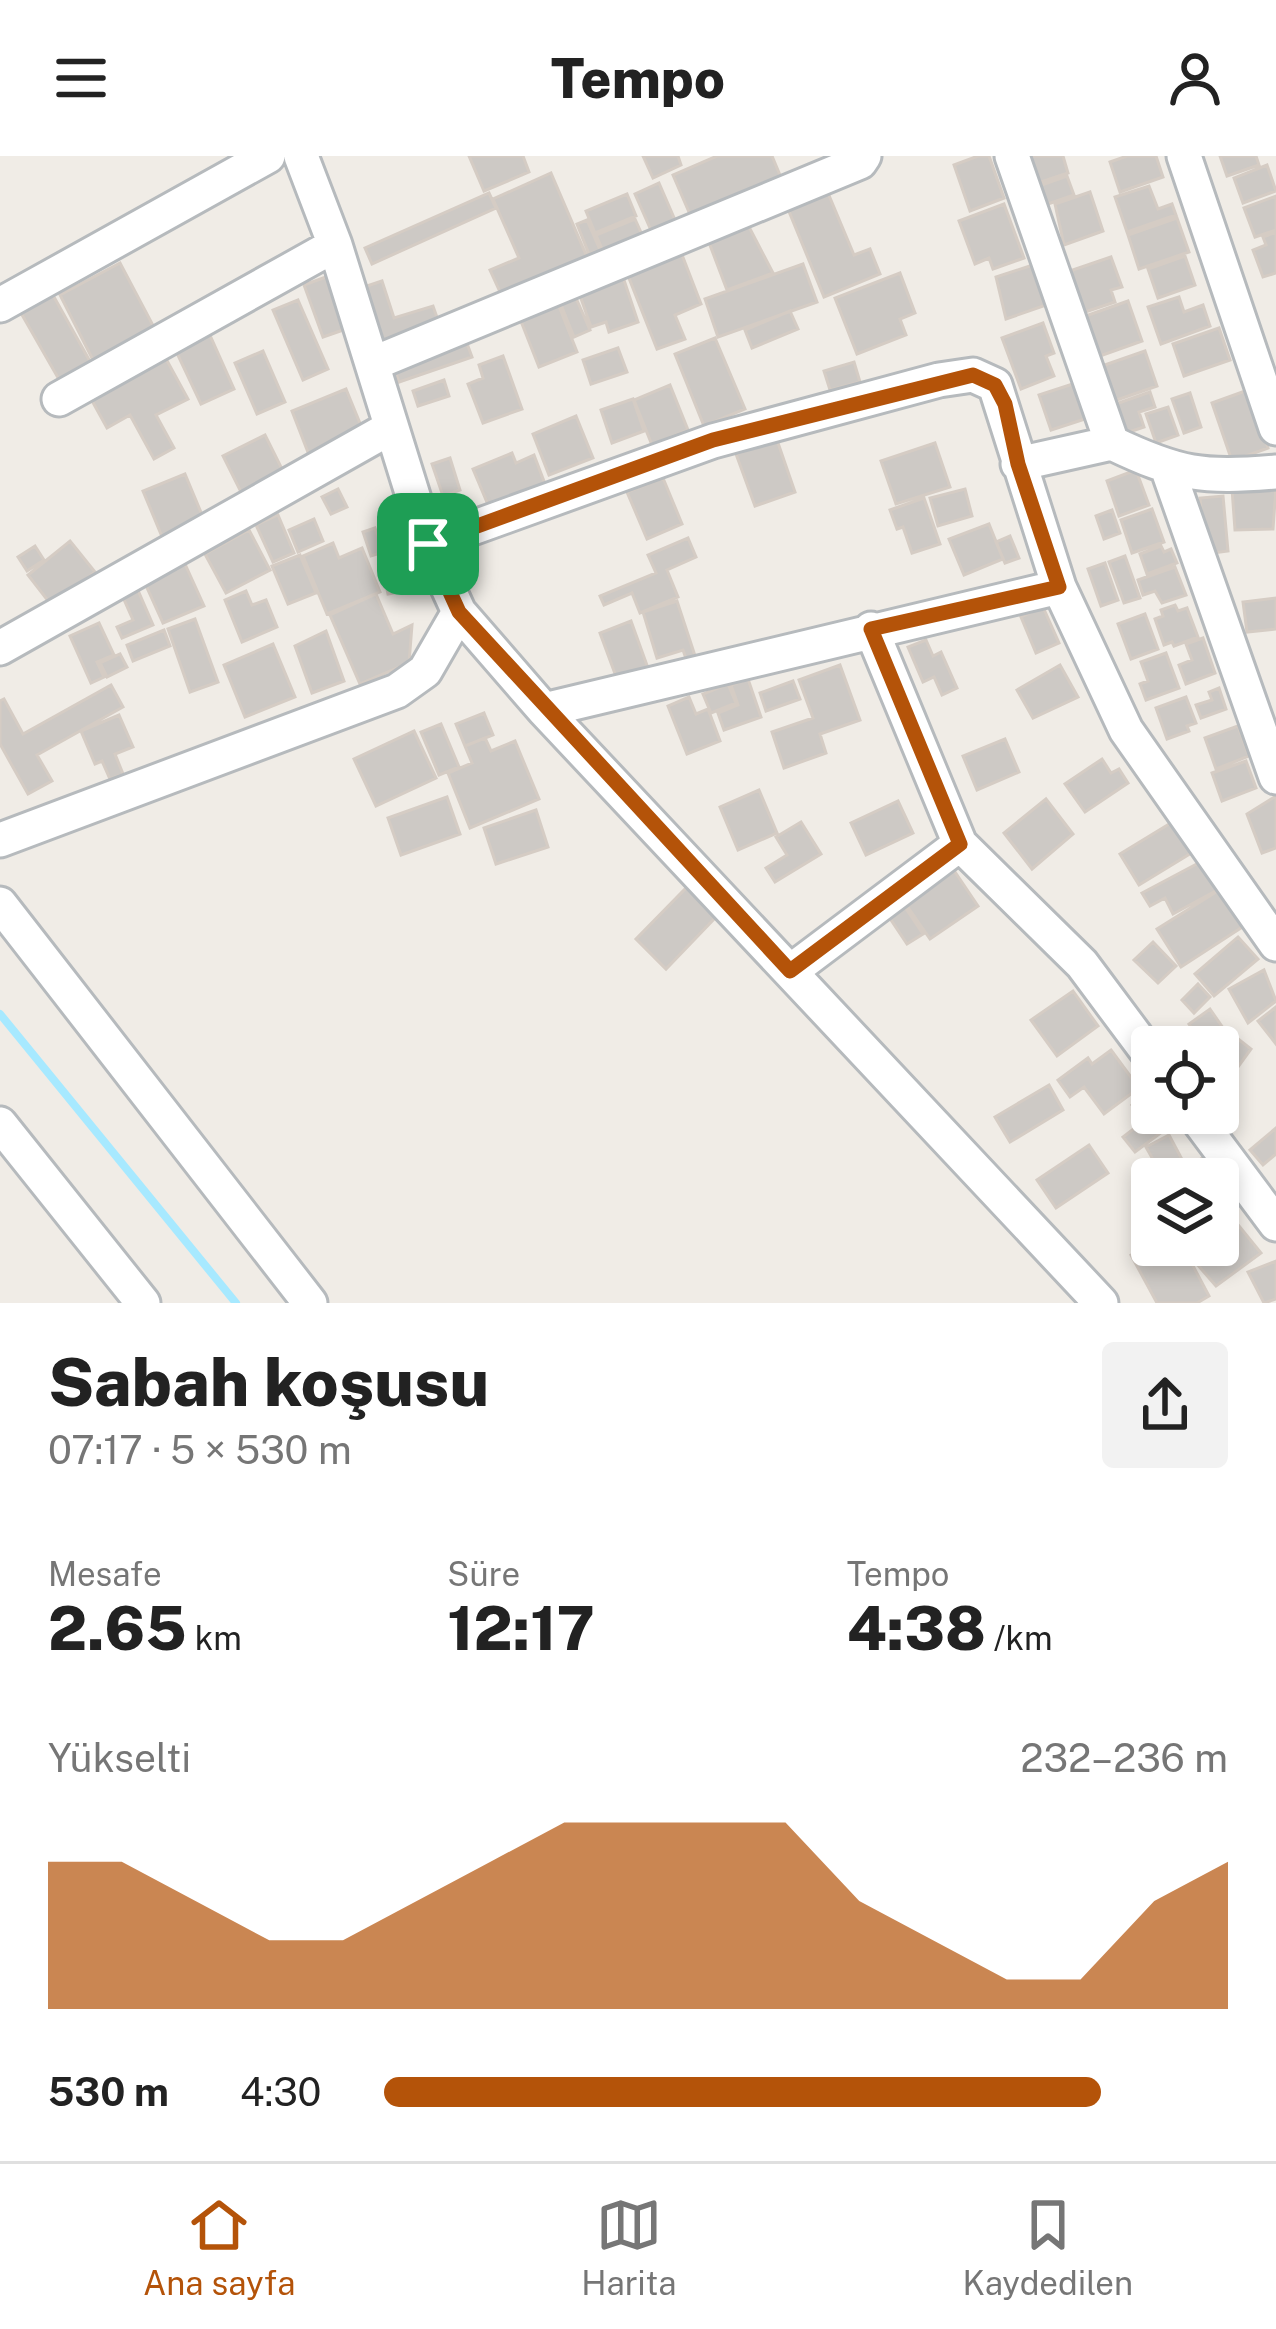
<!DOCTYPE html>
<html lang="tr">
<head>
<meta charset="utf-8">
<style>
	:root { --surface:#fff; --page:#f2f2f2; --text:#222; --muted:#767676; --line:#e0e0e0; --accent:#b45309 }
	body { margin:0; font-family:"Public Sans",sans-serif; background:var(--page); color:var(--text); height:100vh; display:flex; flex-direction:column; font-size:45px; white-space:nowrap }
	* { box-sizing:border-box; margin:0 }
	p { font-size:39px; color:var(--muted) }
	.icon { flex:none; width:66px; height:66px; fill:none; stroke:currentColor; stroke-width:2; stroke-linecap:round; stroke-linejoin:round }
	.map { position:relative; height:1147px; overflow:hidden }
	.side { display:flex; flex-direction:column; background:var(--surface); flex:1 }
	.side>* { flex:none }
	.fabs { position:absolute; left:1131px; top:870px; display:grid; gap:24px }
	.fabs a { display:grid; place-items:center; width:108px; height:108px; border-radius:12px; background:var(--surface); box-shadow:0 6px 18px #0003; font-size:60px }
	.pin { position:absolute; display:grid; place-items:center; width:102px; height:102px; color:#fff; margin:-51px; border-radius:24px; box-shadow:0 6px 18px #0006 }
	.round { display:grid; place-items:center; flex:none; width:126px; height:126px; border-radius:12px; background:var(--page) }
	.summary { display:flex; align-items:center; justify-content:space-between; height:204px; padding:0 48px }
	h1 { font-size:66px; font-weight:800; line-height:90px }
	.metrics { display:grid; grid-template-columns:repeat(3,1fr); gap:18px; height:204px; padding:12px 48px }
	.metrics div { display:grid; align-content:center }
	.metrics b { font-size:60px; font-weight:800 }
	.metrics small { font-size:33px; font-weight:400 }
	.metrics p { font-size:33px }
	.chart { height:336px; padding:24px 48px }
	.chart p { display:flex; justify-content:space-between }
	.chart svg { width:100%; height:216px; margin-top:12px; fill:var(--accent); opacity:.7 }
	ul { padding:0 48px; list-style:none; font-size:39px }
	li { display:grid; grid-template-columns:192px 144px 1fr; align-items:center; height:90px }
	li i { height:30px; border-radius:15px; background:var(--accent) }
	header { display:flex; justify-content:space-between; align-items:center; height:156px; padding:0 48px; background:var(--surface); font-size:54px; font-weight:800 }
	.dock { display:flex; justify-content:space-around; align-items:center; height:168px; border-top:3px solid var(--line); background:var(--surface); font-size:33px; color:var(--muted) }
	.dock a { display:grid; justify-items:center; gap:6px }
	.dock .active { color:var(--accent) }
	.map>svg:first-child { display:block }
	.lines { fill:none; stroke-linecap:round; stroke-linejoin:round }
	.stream { stroke:#a7e9ff; stroke-width:8 }
	.building { fill:#cdc9c5; stroke:#d5ccc4; stroke-width:3 }
	.minor-casing { stroke:#b6babd; stroke-width:39 }
	.minor { stroke:#fff; stroke-width:33 }
	.route-casing { stroke:#fff; stroke-width:24 }
	.route { stroke:#b45309; stroke-width:15 }
</style>
</head>
<body>
<header><svg class="icon" aria-label="menu" viewBox="0 0 24 24"><path d="M4 6h16M4 12h16M4 18h16"/></svg>Tempo<svg class="icon" aria-label="person" viewBox="0 0 24 24"><circle cx="12" cy="8" r="4"/><path d="M4 21q1-7 8-7t8 7"/></svg></header>
<div class="map">
<svg width="1276" height="1147" viewBox="0 0 1276 1147">
	<rect width="100%" height="100%" fill="#f0ece6"/>
	<g class="lines">
		<path class="stream" d="M0 858 236 1147"/>
	</g>
	<path class="building" d="M469 0H523L529 16 484 35Z
		M643 0H678L681 9 653 22Z
		M717 0H772L782 24 692 63 673 19Z
		M978 0H989L1004 42 970 55 954 9Z
		M1034 0H1063L1068 17 1032 29 1023 4Z
		M1127 0H1156L1163 21 1120 36 1110 6Z
		M1220 0H1256L1259 9 1227 20Z
		M1267 9 1276 35 1243 47 1234 22Z
		M551 17 587 101 501 138 490 114 519 102 493 43Z
		M1067 20 1074 39 1042 50 1036 31Z
		M659 27 678 71 654 81 635 38Z
		M1149 30 1158 53 1172 48 1176 59 1127 76 1115 41Z
		M1090 36 1103 75 1064 89 1055 48Z
		M489 37 496 52 372 108 365 92Z
		M828 37 854 99 870 93 880 118 824 141 788 53Z
		M627 38 636 60 595 77 586 55Z
		M1276 40V74L1255 81 1244 52Z
		M1004 48 1024 102 993 113 989 102 975 108 959 65Z
		M1177 62 1189 96 1139 113 1128 79Z
		M635 63 643 81 604 97 596 79Z
		M587 64 600 94 589 98 577 68Z
		M748 69 773 117 727 134 708 84Z
		M1276 76V117L1263 121 1253 94 1266 89 1263 81Z
		M679 91 701 148 675 159 685 183 657 193 625 112Z
		M1185 100 1195 129 1158 142 1148 113Z
		M1111 101 1122 131 1111 134 1115 146 1082 157 1067 116Z
		M120 107 157 177 95 208 60 139Z
		M803 108 817 146 718 181 705 143Z
		M1033 109 1046 149 1006 163 996 121Z
		M621 115 638 166 609 176 606 166 591 171 577 131Z
		M900 117 915 157 900 163 906 179 857 198 835 142Z
		M326 121 346 173 323 181 304 129Z
		M382 125 394 162 433 150 439 167 375 188 358 133Z
		M49 132 92 209 61 227 17 150Z
		M572 133 590 174 574 181 557 139Z
		M555 140 577 196 539 211 517 155Z
		M1179 141 1184 156 1203 149 1210 170 1161 188 1148 151Z
		M298 144 328 213 303 224 273 154Z
		M1128 145 1142 185 1097 201 1083 161Z
		M790 155 798 173 752 192 745 174Z
		M1043 167 1054 197 1046 200 1054 220 1021 233 1002 182Z
		M1219 172 1230 204 1184 220 1173 188Z
		M209 177 234 233 201 248 175 193Z
		M465 182 472 201 399 226 392 207Z
		M715 182 745 253 704 270 675 198Z
		M618 192 627 216 591 228 583 204Z
		M263 195 285 246 257 258 235 207Z
		M1145 195 1157 230 1111 246 1099 211Z
		M503 200 522 253 483 267 468 228 483 222 479 209Z
		M165 201 188 243 156 259 174 292 154 303 130 259 107 272 90 241Z
		M854 206 860 226 830 234 824 215Z
		M444 224 449 240 418 250 413 235Z
		M1076 227 1088 262 1051 274 1039 239Z
		M670 229 688 274 652 289 634 244Z
		M346 233 366 282 311 304 292 255Z
		M1248 234 1268 292 1232 305 1212 247Z
		M1150 236 1155 251 1139 256 1144 271 1123 278 1113 249Z
		M1190 237 1201 271 1184 277 1172 243Z
		M633 243 644 275 612 287 601 254Z
		M1168 251 1178 279 1156 287 1146 258Z
		M576 260 593 302 549 319 533 278Z
		M265 279 284 317 242 338 223 300Z
		M777 284 795 336 755 350 736 298Z
		M935 287 950 331 896 348 881 305Z
		M512 297 516 307 534 299 545 328 489 351 473 313Z
		M450 302 460 334 443 340 432 308Z
		M1136 314 1149 349 1119 360 1107 325Z
		M185 318 205 366 163 383 143 335Z
		M663 322 682 368 647 383 627 336Z
		M1276 331 1273 373 1235 374 1232 333Z
		M338 333 347 351 331 358 322 341Z
		M965 333 972 360 938 370 930 342Z
		M1223 340 1228 395 1205 398 1200 342Z
		M924 342 940 388 912 397 903 371 897 373 890 354Z
		M1152 353 1164 386 1132 397 1121 364Z
		M1112 354 1120 377 1104 383 1096 360Z
		M278 359 294 397 273 406 256 369Z
		M314 363 323 385 298 396 289 374Z
		M989 368 1003 403 964 419 949 383Z
		M375 372 384 396 371 400 363 376Z
		M249 374 270 414 226 437 205 398Z
		M1010 380 1019 402 1005 407 996 386Z
		M688 382 696 401 667 414 678 441 640 457 632 437 604 449 600 440 656 417 648 399Z
		M70 385 95 416 52 450 28 419Z
		M333 387 339 402 362 392 380 436 327 458 303 400Z
		M35 390 44 404 27 415 18 401Z
		M1161 390 1164 396 1171 393 1177 407 1147 418 1140 398Z
		M300 399 316 437 288 448 272 410Z
		M1125 400 1140 442 1124 447 1109 406Z
		M1105 407 1118 444 1101 450 1088 413Z
		M185 408 204 450 163 467 144 425Z
		M1175 411 1186 439 1162 447 1155 435 1143 439 1138 424Z
		M408 416 411 434 388 438 384 420Z
		M137 432 153 469 122 482 117 471 133 464 122 439Z
		M246 435 252 449 266 444 277 471 242 486 225 444Z
		M376 438 393 478 412 469 409 507 360 528 330 459Z
		M1276 442V473L1247 476 1243 446Z
		M677 445 698 509 689 511 683 494 657 502 643 456Z
		M1175 449 1178 455 1187 452 1198 481 1174 490 1172 486 1164 489 1155 463 1163 460 1161 454Z
		M1043 451 1059 487 1036 497 1021 461Z
		M1145 458 1158 493 1131 503 1118 468Z
		M195 463 218 526 190 536 168 473Z
		M631 465 648 512 617 523 600 477Z
		M99 467 114 499 97 506 104 521 91 527 70 480Z
		M164 474 170 490 133 505 127 489Z
		M326 475 344 525 312 537 295 490Z
		M1203 482 1215 517 1186 528 1179 509 1192 504 1186 488Z
		M926 484 933 500 941 496 957 532 942 539 934 521 923 526 908 491Z
		M273 488 295 541 245 561 224 509Z
		M1166 497 1179 532 1146 544 1140 528 1148 525 1141 506Z
		M120 498 127 511 107 521 100 507Z
		M840 509 860 564 820 578 826 597 784 612 772 576 813 562 799 524Z
		M1060 509 1078 541 1033 562 1017 534Z
		M748 523 761 561 724 574 718 557 738 549 731 529Z
		M793 525 800 543 766 555 760 537Z
		M728 528 736 547 711 557 703 538Z
		M111 529 123 551 37 599 52 625 28 638 0 588V545L4 543 23 578Z
		M1219 532 1226 553 1201 562 1196 549 1212 544 1209 536Z
		M689 541 696 558 708 553 720 585 687 598 668 550Z
		M1186 541 1196 567 1187 570 1189 575 1167 583 1156 552Z
		M484 557 493 579 465 590 456 568Z
		M119 559 133 591 115 598 123 618 110 623 102 605 95 608 81 575Z
		M441 568 459 611 439 619 421 576Z
		M1238 570 1249 600 1216 613 1205 582Z
		M414 575 436 622 376 650 354 603Z
		M485 582 491 595 515 585 539 643 470 672 448 617 472 607 465 590Z
		M1005 583 1019 616 977 634 963 600Z
		M1102 603 1111 617 1119 613 1128 627 1085 656 1065 628Z
		M1246 605 1256 632 1222 645 1212 617Z
		M759 634 777 677 738 694 720 651Z
		M1276 640V692L1262 697 1247 658Z
		M447 641 460 678 401 699 388 662Z
		M1046 643 1073 678 1032 713 1004 677Z
		M898 645 913 677 866 699 851 667Z
		M536 654 548 691 496 708 484 672Z
		M1174 665 1193 696 1139 729 1120 698Z
		M801 666 821 698 775 726 766 712 787 699 776 681Z
		M1208 702 1223 731 1173 758 1165 742 1150 750 1142 737Z
		M951 710 978 750 930 783 903 744Z
		M687 731 716 761 666 813 636 783Z
		M1224 731 1247 768 1181 811 1157 773Z
		M901 745 923 778 907 788 885 755Z
		M1238 781 1258 803 1214 840 1195 818Z
		M1153 786 1176 810 1158 827 1134 804Z
		M1264 814 1276 845 1248 867 1229 833Z
		M1198 828 1210 841 1194 857 1182 844Z
		M1073 835 1098 870 1057 900 1031 864Z
		M1276 851V888L1258 865Z
		M1210 853 1223 872 1202 887 1189 868Z
		M1228 875 1251 893 1235 915 1218 901 1216 891Z
		M1111 894 1139 932 1104 958 1084 931 1070 941 1058 924 1088 902 1092 908Z
		M1049 929 1063 954 1010 986 995 961Z
		M1146 939 1152 957 1166 973 1135 996 1123 981 1144 965 1132 949Z
		M1276 972V998L1263 1009 1250 994Z
		M1169 979 1186 1011 1164 1023 1146 991Z
		M1089 989 1108 1017 1056 1052 1037 1024Z
		M1202 1002 1217 1023H1174Z
		M1239 1070 1261 1097 1216 1130 1196 1107Z
		M1152 1088 1182 1089 1209 1140 1197 1147H1157L1131 1099Z
		M1276 1105V1143L1264 1147 1248 1116Z"/>
	<g class="lines">
		<g class="minor-casing">
			<path id="minor" d="M1012 0 1112 287C1179 319 1202 322 1276 316
				M1184 0 1276 272
				M335 89 428 388 459 456 544 554 1101 1147
				M0 149 268 0
				M372 208 860 6 864 0
				M59 243 335 89 301 0
				M1018 308 1112 287
				M1168 314 1276 621
				M428 388 713 285 939 224 973 219 995 229 1059 431 1126 574 1276 788
				M871 473 960 688 1082 808 1152 902
				M0 492 390 272
				M544 554 1059 431
				M0 684 397 535 425 515 459 456
				M0 748 310 1147
				M791 815 960 688
				M1193 957 1276 1068
				M0 968 143 1147"/>
		</g>
		<use href="#minor" class="minor"/>
	</g>
	<g class="lines">
		<g class="route-casing">
			<path id="route" d="M973 219 995 229 1005 248 1018 308 1059 431 871 473 960 688 790 815 459 456 428 388 713 284Z"/>
		</g>
		<use href="#route" class="route"/>
	</g>
</svg>
<div class="fabs">
<a><svg class="icon" aria-label="locate" viewBox="0 0 24 24"><circle cx="12" cy="12" r="6"/><path d="M12 2v4M12 18v4M2 12h4M18 12h4"/></svg></a>
<a><svg class="icon" aria-label="layers" viewBox="0 0 24 24"><path d="M12 4l9 5-9 5-9-5zM3 14l9 5 9-5"/></svg></a>
</div>
<div class="pin" style="left:428px;top:388px;background:#1e9e55"><svg class="icon" aria-label="arrive" viewBox="0 0 24 24"><path d="M6 21V4h12l-3 4 3 4H6"/></svg></div>
</div>
<section class="side">
<div class="summary"><div><h1>Sabah koşusu</h1><p>07:17 · 5 × 530 m</p></div><a class="round"><svg class="icon" aria-label="share" viewBox="0 0 24 24"><path d="M12 15V3M7 8l5-5 5 5M5 13v7h14v-7"/></svg></a></div>
<div class="metrics">
<div><p>Mesafe</p><b>2.65<small> km</small></b></div>
<div><p>Süre</p><b>12:17</b></div>
<div><p>Tempo</p><b>4:38<small> /km</small></b></div>
</div>
<div class="chart"><p><span>Yükselti</span>232–236 m</p>
<svg viewBox="0 0 160 44" preserveAspectRatio="none"><path d="M0 44V14L10 14L20 22L30 30L40 30L50 22L60 14L70 6L80 6L90 6L100 6L110 22L120 30L130 38L140 38L150 22L160 14V44z"/></svg>
</div>
<ul>
<li><b>530 m</b>4:30<i style="width:85%"></i></li>
</ul>
</section>
<nav class="dock">
<a class="active"><svg class="icon" aria-label="home" viewBox="0 0 24 24"><path d="M3 11l9-7 9 7M6 9v11h12V9"/></svg>Ana sayfa</a>
<a><svg class="icon" aria-label="map" viewBox="0 0 24 24"><path d="M3 6l6-2 6 2 6-2v14l-6 2-6-2-6 2zM9 4v14M15 6v14"/></svg>Harita</a>
<a><svg class="icon" aria-label="saved" viewBox="0 0 24 24"><path d="M7 4h10v16l-5-4-5 4z"/></svg>Kaydedilen</a>
</nav>
</body>
</html>
